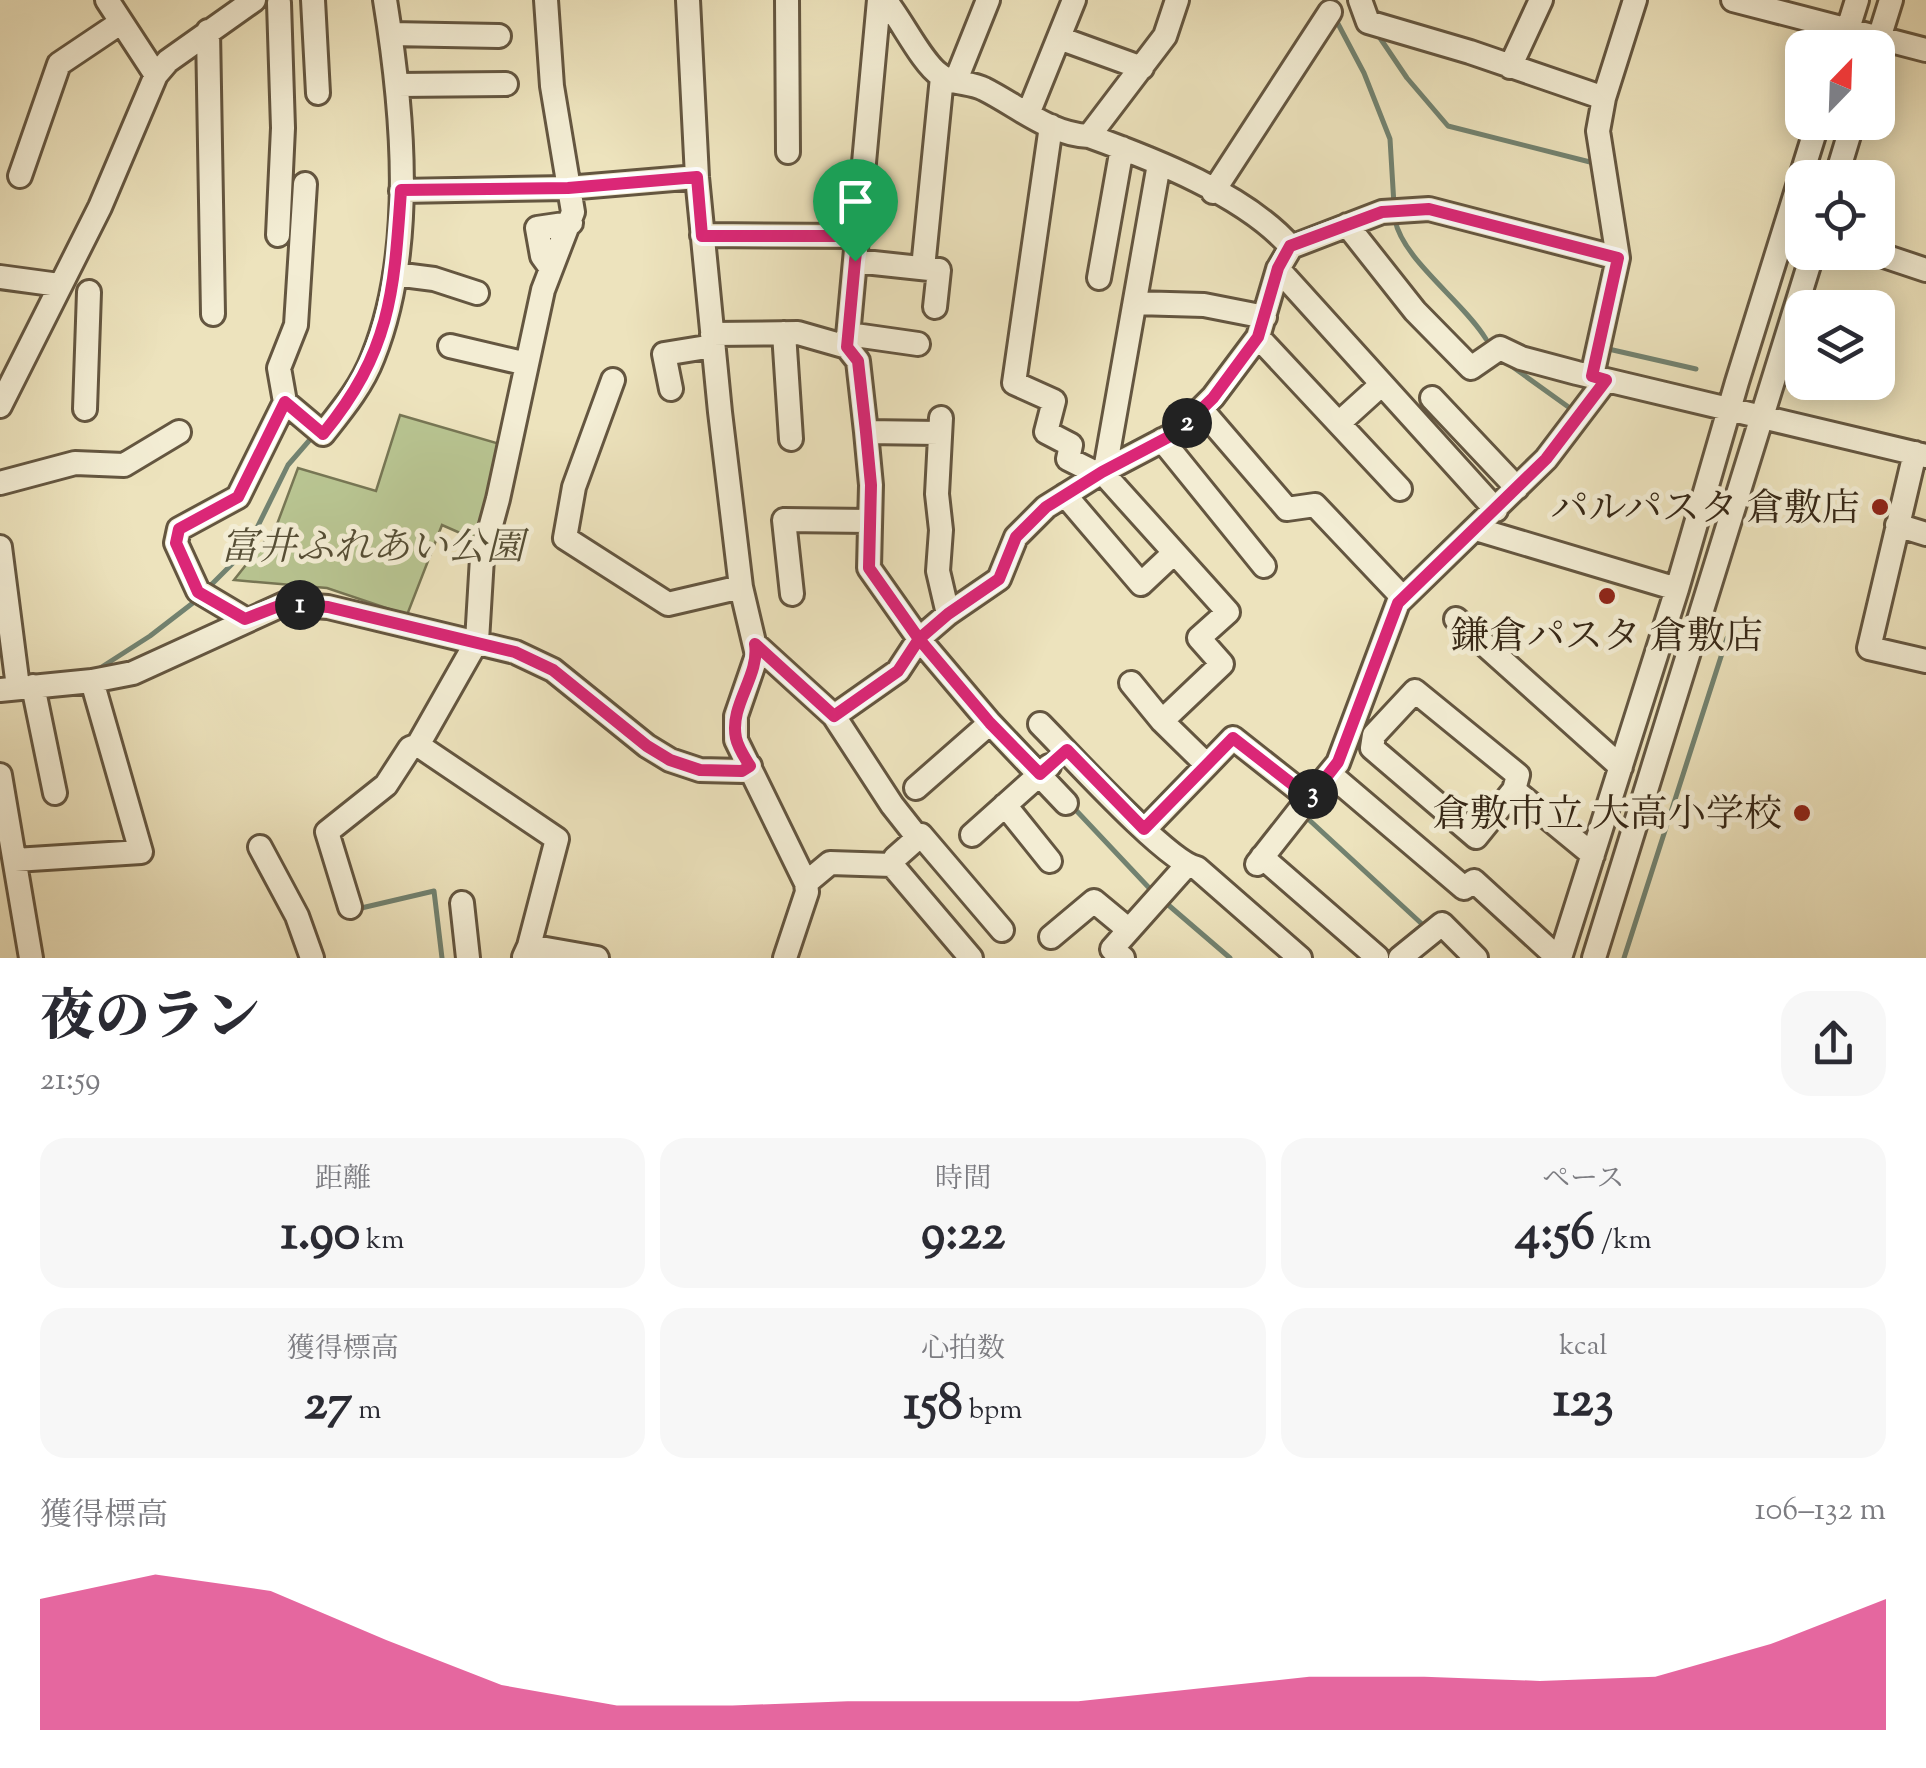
<!DOCTYPE html>
<html lang="ja">
<head>
<meta charset="utf-8">
<style>
	:root { --surface:#fff; --page:#f7f7f7; --text:#2b2b33; --muted:#7c7c81; --accent:#db2777 }
	body { margin:0; font-family:"Sorts Mill Goudy","Noto Serif JP",serif; background:var(--page); color:var(--text); height:100vh; display:flex; flex-direction:column; font-size:38px; white-space:nowrap }
	* { box-sizing:border-box; margin:0 }
	p { font-size:32px; color:var(--muted) }
	.icon { flex:none; width:55px; height:55px; fill:none; stroke:currentColor; stroke-width:2; stroke-linecap:round; stroke-linejoin:round }
	.map { position:relative; height:958px; overflow:hidden }
	.side { display:flex; flex-direction:column; background:var(--surface); flex:1 }
	.side>* { flex:none }
	.needle { width:65px; rotate:23deg }
	.buttons { position:absolute; left:1785px; top:30px; display:grid; gap:20px }
	.buttons a { display:grid; place-items:center; width:110px; height:110px; border-radius:20px; background:var(--surface); box-shadow:0 5px 25px #0003; font-size:50px }
	.pin { position:absolute; display:grid; place-items:center; width:85px; height:85px; color:#fff; margin:-102px -42px; border-radius:50% 50% 50% 0; rotate:-45deg; box-shadow:0 0 10px #0007 }
	.pin .icon { rotate:45deg }
	.km { position:absolute; width:50px; height:50px; margin:-25px; border-radius:50%; background:#222; color:#fff; font-size:28px; line-height:50px; text-align:center }
	.round { display:grid; place-items:center; flex:none; width:105px; height:105px; border-radius:30px; background:var(--page) }
	.headline { display:flex; align-items:center; justify-content:space-between; height:170px; padding:0 40px }
	h1 { font-size:55px; font-weight:800; line-height:75px }
	.stats { display:grid; grid-template-columns:repeat(3,1fr); gap:15px; height:170px; padding:10px 40px }
	.stats div { display:grid; align-content:center; border-radius:25px; background:var(--page); text-align:center }
	.stats b { font-size:50px; font-weight:800 }
	.stats small { font-size:28px; font-weight:400 }
	.stats p { font-size:28px }
	.chart { height:280px; padding:20px 40px }
	.chart p { display:flex; justify-content:space-between }
	.chart svg { width:100%; height:180px; margin-top:10px; fill:var(--accent); opacity:.7 }
	.map>svg:first-child { display:block }
	.green { fill:#b8c491; stroke:#777654; stroke-width:2.5 }
	.lines { fill:none; stroke-linecap:round; stroke-linejoin:round }
	.stream { stroke:#728270; stroke-width:5 }
	.minor-casing { stroke:#645640; stroke-width:28 }
	.minor { stroke:#f3edd4; stroke-width:22 }
	.route-casing { stroke:#fff; stroke-width:20 }
	.route { stroke:#db2777; stroke-width:12 }
	.poi-dot { fill:#8f2418; stroke:#f3edd4; stroke-width:4 }
	.labels { text-anchor:middle; stroke-width:10; stroke-linejoin:round; paint-order:stroke }
	.poi-label { font-size:38px; fill:#362716; stroke:#f3edd4; text-anchor:end }
	.park-label { font-size:38px; font-style:italic; fill:#564e35; stroke:#f3edd4 }
</style>
</head>
<body>
<div class="map">
<svg width="1926" height="958" viewBox="0 0 1926 958">
	<rect width="100%" height="100%" fill="#ede3bd"/>
	<filter id="stains"><feTurbulence type="fractalNoise" baseFrequency=".002" numOctaves="4"/><feColorMatrix values="0 0 0 0 .2 0 0 0 0 .09 0 0 0 0 .02 0 0 0 .5 -.17"/></filter>
	<radialGradient id="worn" r=".72"><stop offset=".6" stop-color="#630" stop-opacity="0"/><stop offset="1" stop-color="#630" stop-opacity=".3"/></radialGradient>
	<path class="green" d="M400 415 500 444 476 540 442 525 407 615 327 588 234 580 276 527 298 468 376 491Z"/>
	<g class="lines">
		<path class="stream" d="M1336 20 1364 73 1390 139 1394 205
			M1378 35 1407 78 1448 126 1594 163
			M1395 220C1403 260 1463 301 1486 339
			M1604 348 1696 369
			M1503 360 1574 411
			M209 587 246 550 288 465 314 435
			M97 670 150 636 198 599
			M1072 806 1152 891
			M1306 817 1423 925 1413 933
			M1166 903 1230 958
			M357 909 434 891 442 958
			M1624 958 1727 638"/>
		<g class="minor-casing">
			<path id="minor" d="M107 0 156 75
				M313 0 318 93
				M688 0 697 177 720 412 741 587 757 655 736 716V740L806 883 807 892 785 958
				M787 0 788 152
				M879 0 847 347 858 361 866 432 871 485 869 568 919 639 990 723 1066 803
				M885 0C901 19 922 63 940 75 951 84 971 82 984 89 1018 106 1049 134 1089 136 1153 159 1246 195 1291 247
				M1360 0 1368 22 1470 52 1604 98
				M1733 0 1926 50
				M208 31 213 314
				M391 34 499 36
				M1059 38 1142 68
				M1842 48 1857 0
				M1876 48 1891 0
				M1510 67 1541 0
				M956 80 988 0
				M397 85 506 84
				M1028 114 1074 0
				M1051 126 1014 383 1054 401 1046 432 1071 445 1068 459 1098 474
				M1089 136 1165 36 1177 0
				M20 176 59 64 120 23
				M1836 178 1853 122
				M401 191 567 188 697 177
				M1213 192 1330 12
				M1347 225 1415 311 1471 368 1500 348 1521 358 1577 373 1926 456
				M278 235 283 128 279 3
				M702 235 858 236
				M1872 252 1926 270
				M855 261 939 270 935 307
				M550 267 542 256 537 228 571 223
				M923 268 942 77
				M1278 269 1496 510
				M395 274 434 279 477 293
				M0 277 59 285
				M1099 278 1122 148
				M1135 303 1204 305 1265 317
				M784 333 791 439
				M712 334 798 333 847 347
				M848 334 918 344
				M1258 337 1400 489
				M450 346 527 364
				M1592 376 1618 258 1598 131 1604 98 1635 0
				M613 380 574 487 565 538 668 604 741 587
				M671 389 664 354 713 346
				M1432 398 1517 488
				M285 402 323 434C342 410 362 386 373 357 416 250 403 111 385 0
				M0 406 100 207 156 75 168 61 254 0
				M85 409 89 292
				M1201 409 1287 509 1315 505 1403 598
				M941 418 937 494 941 530 938 571 948 614
				M1339 423 1382 384
				M866 432 939 433
				M1162 440 1264 566
				M1915 453 1869 648 1926 661
				M1105 470 1159 164
				M1102 472 1228 612 1199 638 1222 664 1162 721 1207 765 1233 738 1309 798 1338 763 1398 603 1546 459 1606 380
				M0 483 75 463 124 465 179 432
				M1065 495 1141 584 1174 553
				M1897 525 1926 534
				M1476 529 1677 589
				M0 547 18 687
				M792 594 784 520 870 521
				M245 619 198 591 176 543 179 529 238 497 285 402 279 368 296 325 305 184
				M1456 619 1621 767
				M755 644 834 716 898 671 919 639 948 614 999 579 1016 537 1046 507 1102 472 1178 432 1213 397 1258 337 1278 269 1291 247 1382 212 1429 209 1618 258
				M1131 683 1162 721
				M33 686 55 793
				M0 690 92 681 133 673 284 604 328 607 515 652 553 670 647 746 670 760 700 770 742 771 750 766
				M834 716 892 805 918 838
				M1040 724C1068 752 1167 862 1197 868L1300 958
				M1330 774 1464 888 1474 881 1558 958
				M0 775 31 958
				M916 788 990 723
				M1514 790 1518 775 1415 691 1374 735 1372 748 1476 837 1514 790 1593 855
				M1005 805 1050 861
				M1145 829 1207 765
				M972 835 1049 766
				M260 847 297 916 312 958
				M1262 857 1377 957
				M15 860 141 852 92 681
				M1257 864 1309 798
				M892 865 895 858 921 835 1002 930
				M806 883 830 863 892 865 971 958
				M462 903 468 958
				M350 907 327 832 386 785 410 748 418 745
				M1051 937 1094 901 1129 930
				M529 946 557 839 418 745 477 641 482 558 498 499 543 290 573 212 552 86 546 0
				M524 957 529 946 597 958
				M1123 958 1112 949 1186 866
				M1400 958 1442 924 1476 958
				M1560 958 1677 589 1737 382 1818 122
				M1594 958 1813 252"/>
		</g>
		<use href="#minor" class="minor"/>
	</g>
	<g class="lines">
		<g class="route-casing">
			<path id="route" d="M855 261 858 236H702L697 177 568 188 401 190C394 292 391 351 323 434L285 402 238 497 179 529 176 543 198 592 245 619 284 604 328 607 515 652 553 670 647 746 670 760 700 770 742 771 750 766C745 758 738 748 736 738 729 705 760 676 755 644L834 716 898 671 919 639 948 614 999 579 1016 537 1046 507 1102 472 1178 432 1213 398 1258 337 1278 268 1290 246 1382 212 1429 209 1618 258 1592 376 1606 380 1546 459 1398 603 1338 762 1310 798 1233 738 1144 829 1067 750 1040 774 990 723 919 639 869 568 871 485 866 432 858 361 847 347 855 261"/>
		</g>
		<use href="#route" class="route"/>
	</g>
	<g class="poi-dot">
		<circle cx="1880" cy="507" r="10"/>
		<circle cx="1607" cy="596" r="10"/>
		<circle cx="1802" cy="813" r="10"/>
	</g>
	<g class="labels">
		<g class="poi-label">
			<text x="1860" y="520">パルパスタ 倉敷店</text>
			<text x="1607" y="648" text-anchor="middle">鎌倉パスタ 倉敷店</text>
			<text x="1782" y="826">倉敷市立 大高小学校</text>
		</g>
		<g class="park-label">
			<text x="372" y="559">富井ふれあい公園</text>
		</g>
	</g>
	<rect width="100%" height="100%" filter="url(#stains)"/>
	<rect width="100%" height="100%" fill="url(#worn)"/>
</svg>
<div class="buttons">
<a><svg class="needle" viewBox="-14 -14 28 28"><path d="M0-13l5 13h-10z" fill="#e53935"/><path d="M0 13l5-13h-10z" fill="#7c7c81"/></svg></a>
<a><svg class="icon" aria-label="locate" viewBox="0 0 24 24"><circle cx="12" cy="12" r="6"/><path d="M12 2v4M12 18v4M2 12h4M18 12h4"/></svg></a>
<a><svg class="icon" aria-label="layers" viewBox="0 0 24 24"><path d="M12 4l9 5-9 5-9-5zM3 14l9 5 9-5"/></svg></a>
</div>
<div class="pin" style="left:855px;top:261px;background:#1e9e55"><svg class="icon" aria-label="arrive" viewBox="0 0 24 24"><path d="M6 21V4h12l-3 4 3 4H6"/></svg></div>
<b class="km" style="left:300px;top:605px">1</b>
<b class="km" style="left:1187px;top:423px">2</b>
<b class="km" style="left:1313px;top:794px">3</b>
</div>
<section class="side">
<div class="headline"><div><h1>夜のラン</h1><p>21:59</p></div><a class="round"><svg class="icon" aria-label="share" viewBox="0 0 24 24"><path d="M12 15V3M7 8l5-5 5 5M5 13v7h14v-7"/></svg></a></div>
<div class="stats">
<div><p>距離</p><b>1.90<small> km</small></b></div>
<div><p>時間</p><b>9:22</b></div>
<div><p>ペース</p><b>4:56<small> /km</small></b></div>
</div>
<div class="stats">
<div><p>獲得標高</p><b>27<small> m</small></b></div>
<div><p>心拍数</p><b>158<small> bpm</small></b></div>
<div><p>kcal</p><b>123</b></div>
</div>
<div class="chart"><p><span>獲得標高</span>106–132 m</p>
<svg viewBox="0 0 160 44" preserveAspectRatio="none"><path d="M0 44V12L10 6L20 10L30 22L40 33L50 38L60 38L70 37L80 37L90 37L100 34L110 31L120 31L130 32L140 31L150 23L160 12V44z"/></svg>
</div>
</section>
</body>
</html>
